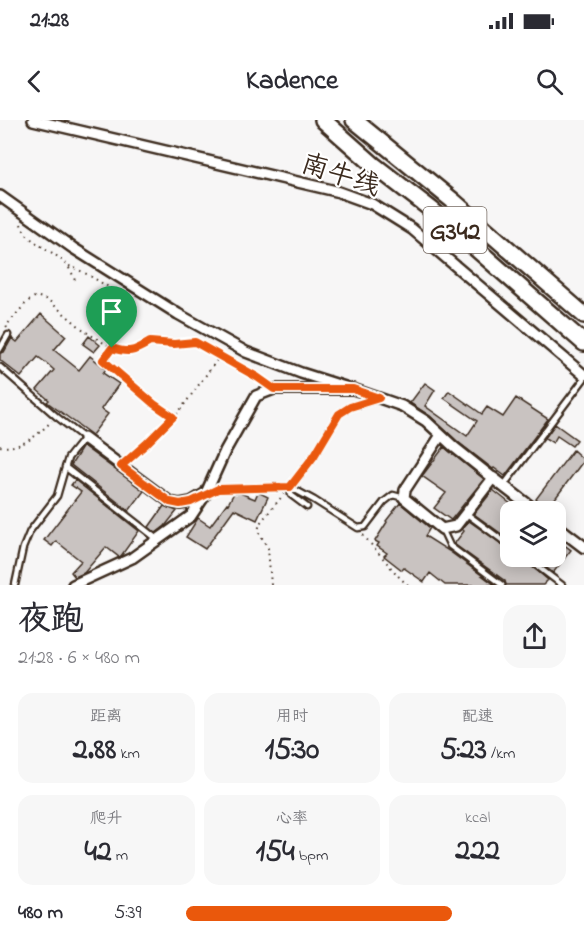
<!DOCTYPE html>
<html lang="zh">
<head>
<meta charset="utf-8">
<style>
	:root { --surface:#fff; --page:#f7f7f7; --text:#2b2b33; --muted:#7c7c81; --accent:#ea580c }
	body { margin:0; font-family:"Indie Flower","LXGW WenKai TC",sans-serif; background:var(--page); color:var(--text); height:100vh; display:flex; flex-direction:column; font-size:22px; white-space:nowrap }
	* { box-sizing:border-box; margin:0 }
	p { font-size:20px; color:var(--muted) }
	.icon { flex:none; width:33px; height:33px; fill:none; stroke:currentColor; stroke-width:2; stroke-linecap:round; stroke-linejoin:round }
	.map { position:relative; height:465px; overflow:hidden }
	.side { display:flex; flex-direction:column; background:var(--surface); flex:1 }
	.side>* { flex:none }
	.fabs { position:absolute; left:500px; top:381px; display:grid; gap:12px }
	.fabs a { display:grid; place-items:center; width:66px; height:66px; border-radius:12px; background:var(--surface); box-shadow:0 3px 15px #0003; font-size:30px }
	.pin { position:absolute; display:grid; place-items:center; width:51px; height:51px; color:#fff; margin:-62px -26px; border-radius:50% 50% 50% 0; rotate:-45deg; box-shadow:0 0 6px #0007 }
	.pin .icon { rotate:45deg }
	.round { display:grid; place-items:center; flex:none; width:63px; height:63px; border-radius:18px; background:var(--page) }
	.summary { display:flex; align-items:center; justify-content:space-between; height:102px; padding:0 18px }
	h1 { font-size:33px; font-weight:700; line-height:45px }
	.stats { display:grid; grid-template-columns:repeat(3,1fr); gap:9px; height:102px; padding:6px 18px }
	.stats div { display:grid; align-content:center; border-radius:15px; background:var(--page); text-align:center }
	.stats b { font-size:30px; font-weight:700 }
	.stats small { font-size:16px; font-weight:400 }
	.stats p { font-size:16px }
	ul { padding:0 18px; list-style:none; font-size:20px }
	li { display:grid; grid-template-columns:96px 72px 1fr; align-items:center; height:45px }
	li i { height:15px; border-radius:8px; background:var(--accent) }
	.status { display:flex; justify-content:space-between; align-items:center; height:42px; padding:0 30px; background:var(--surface); direction:ltr }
	.status svg { height:16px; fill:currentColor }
	header { display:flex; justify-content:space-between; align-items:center; height:78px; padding:0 18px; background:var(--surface); font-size:27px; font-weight:700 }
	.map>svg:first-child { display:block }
	.building { fill:#c9c3c1; stroke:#3b2a1e; stroke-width:1.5 }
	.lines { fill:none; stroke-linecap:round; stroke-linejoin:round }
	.service-casing { stroke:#3b2a1e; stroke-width:9 }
	.minor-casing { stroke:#3b2a1e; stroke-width:14 }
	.tertiary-casing { stroke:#3b2a1e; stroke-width:15 }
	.trunk-casing { stroke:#3b2a1e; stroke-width:20 }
	.path { stroke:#3b2a1e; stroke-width:2; stroke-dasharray:1.5 4.5; stroke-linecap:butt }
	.service { stroke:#fff; stroke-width:4.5 }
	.minor { stroke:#fff; stroke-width:9 }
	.tertiary { stroke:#fff; stroke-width:10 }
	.trunk { stroke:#fff; stroke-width:15 }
	.route-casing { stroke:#fff; stroke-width:12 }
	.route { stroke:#ea580c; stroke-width:8 }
	.labels { text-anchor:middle; stroke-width:4.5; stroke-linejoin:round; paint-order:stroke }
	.shield { fill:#fff; stroke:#766a62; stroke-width:1.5 }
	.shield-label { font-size:26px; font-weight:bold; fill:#3b2a1e }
	.street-label { font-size:27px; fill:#3b2a1e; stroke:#fff }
</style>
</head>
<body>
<div class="status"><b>21:28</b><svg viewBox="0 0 49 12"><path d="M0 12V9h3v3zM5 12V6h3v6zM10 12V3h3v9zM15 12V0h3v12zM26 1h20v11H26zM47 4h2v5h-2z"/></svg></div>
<header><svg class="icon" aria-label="back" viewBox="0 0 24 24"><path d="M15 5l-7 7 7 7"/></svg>Kadence<svg class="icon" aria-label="search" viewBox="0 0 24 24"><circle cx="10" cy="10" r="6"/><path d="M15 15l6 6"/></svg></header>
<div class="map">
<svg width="584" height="465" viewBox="0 0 584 465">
	<rect width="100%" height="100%" fill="#f7f6f6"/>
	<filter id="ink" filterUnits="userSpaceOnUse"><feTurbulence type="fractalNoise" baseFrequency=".0167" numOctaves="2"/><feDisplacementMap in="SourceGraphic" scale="12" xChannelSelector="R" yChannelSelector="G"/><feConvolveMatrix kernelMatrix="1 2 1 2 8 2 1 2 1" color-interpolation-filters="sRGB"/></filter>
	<g filter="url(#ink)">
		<path class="building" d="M41 194 66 216 54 230 79 250 90 236 106 249 103 253 119 264 101 289 108 294 92 315 47 282 49 280 37 270 54 250 45 242 38 237 21 257 0 240V233L4 232 12 218 17 222Z
			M89 216 100 225 94 232 83 224Z
			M425 263 435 270 425 286 467 316 477 301 444 278 449 271 482 294 487 287 503 297 516 278 548 299 505 356 494 348 493 349 458 322 430 296 410 283Z
			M555 304 577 320 572 326 557 316 553 323 545 318Z
			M83 326 144 371 129 391 71 345Z
			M444 327 484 359 451 400 434 388 446 373 422 356Z
			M573 330 584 340 548 388 536 379Z
			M75 360 139 411 121 436 119 437 106 427 84 453 75 457 71 452 81 441 56 421 52 426 44 420 81 372 71 365Z
			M493 370 521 392H510V420L474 394Z
			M258 372 268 377 257 400 234 389 205 429 186 417 198 398 210 406 227 383 228 384 234 373H240L255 379Z
			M400 383 430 408 425 416 449 431 495 465H445L430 453 424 462 404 448 402 450 384 436 387 433 377 426 379 423 375 421 387 402 386 401Z
			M164 386 177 391 165 406 156 413 149 407Z
			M469 401 510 430V436H520L548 460 543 465H506L505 461 454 424 464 411 462 409Z
			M555 418 571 430 553 453 532 436H555Z"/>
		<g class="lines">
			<g class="service-casing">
				<path id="service" d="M0 229 8 215
					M0 247 57 297 84 318 68 338 57 376 30 411 23 428 15 465
					M65 347 157 419
					M504 365 584 259
					M290 367 314 380 358 408 365 407 384 382 393 375 404 378
					M290 367 291 375 307 387
					M206 373 218 369 290 367 314 336 339 294 350 287 377 279
					M467 394 510 426
					M442 409 450 426 502 465
					M524 436 562 465"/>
			</g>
			<g class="minor-casing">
				<path id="minor" d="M33 0 336 71 372 84 412 109 584 255
					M0 76 73 128 178 194 246 232 301 253 348 268
					M84 318 170 382 180 384 191 382 206 373 225 331 256 276 274 269H353L402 286 426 301 454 327 493 358 456 406 442 409 404 378 405 370 441 315
					M73 465 132 438 191 396 205 375"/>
			</g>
			<g class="tertiary-casing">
				<path id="tertiary" d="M493 358 537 392
					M555 405 584 427"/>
			</g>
			<g class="trunk-casing">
				<path id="trunk" d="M323 0 375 46 432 90 584 223
					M354 0 452 80 584 195"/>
			</g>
			<path class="path" d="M21 104C30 130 66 129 75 161
				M69 146C92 154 111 172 134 179
				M7 208 6 206 27 182 36 176 48 180 86 212 112 228 126 232 137 230 150 222 174 224 195 222 264 262
				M112 228 103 240 154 284 173 297
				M0 326C22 330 37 315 52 301
				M129 340 178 293 220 236
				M363 415 400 458 408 465
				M271 465 268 428 258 411 260 403 284 374"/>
			<use href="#service" class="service"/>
			<use href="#minor" class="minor"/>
			<use href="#tertiary" class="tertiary"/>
			<use href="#trunk" class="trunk"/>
		</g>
	</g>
	<g class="lines" filter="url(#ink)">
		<g class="route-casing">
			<path id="route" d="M150 222 174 224 195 222 257 257 274 269H353L379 278 350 287 339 294 314 336 290 367 218 369 191 382 180 384 170 382 121 346 146 324 173 297 154 284 103 240 112 228C130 234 134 231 150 222Z"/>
		</g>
		<use href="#route" class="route"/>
	</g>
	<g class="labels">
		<rect class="shield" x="423.5" y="87" width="63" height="46" rx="4.5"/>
		<g class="shield-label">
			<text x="455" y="119">G342</text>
		</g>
		<g class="street-label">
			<text transform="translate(341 54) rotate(18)" y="9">南牛线</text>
		</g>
	</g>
</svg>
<div class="fabs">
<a><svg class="icon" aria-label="layers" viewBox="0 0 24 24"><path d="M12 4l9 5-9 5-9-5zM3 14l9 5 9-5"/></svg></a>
</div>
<div class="pin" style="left:112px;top:228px;background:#1e9e55"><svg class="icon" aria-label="arrive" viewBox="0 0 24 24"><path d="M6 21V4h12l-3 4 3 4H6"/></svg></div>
</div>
<section class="side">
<div class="summary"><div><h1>夜跑</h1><p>21:28 · 6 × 480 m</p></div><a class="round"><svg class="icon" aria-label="share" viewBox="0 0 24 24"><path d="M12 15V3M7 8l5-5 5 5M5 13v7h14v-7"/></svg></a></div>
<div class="stats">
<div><p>距离</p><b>2.88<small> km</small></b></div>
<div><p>用时</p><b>15:30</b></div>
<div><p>配速</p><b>5:23<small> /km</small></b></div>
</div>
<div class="stats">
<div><p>爬升</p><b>42<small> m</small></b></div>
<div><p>心率</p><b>154<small> bpm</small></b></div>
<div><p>kcal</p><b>222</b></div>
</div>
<ul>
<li><b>480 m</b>5:39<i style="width:70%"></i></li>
</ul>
</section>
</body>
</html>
